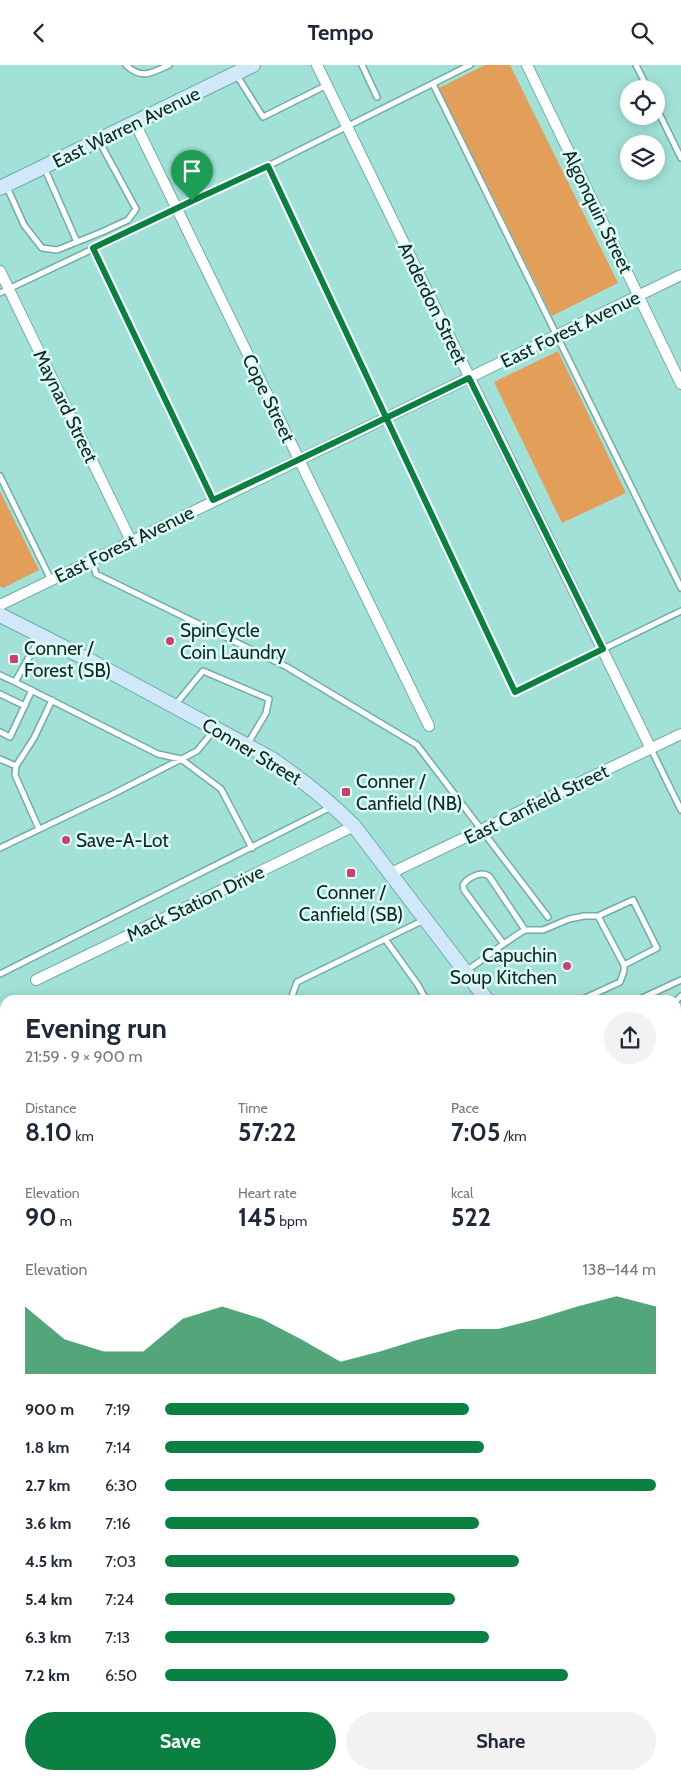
<!DOCTYPE html>
<html lang="en">
<head>
<meta charset="utf-8">
<style>
	:root { --surface:#fff; --page:#f2f2f3; --text:#1f2937; --muted:#747a83; --accent:#0b8043 }
	body { margin:0; font-family:Cabin,sans-serif; background:var(--page); color:var(--text); height:100vh; display:flex; flex-direction:column; font-size:19px; white-space:nowrap }
	* { box-sizing:border-box; margin:0 }
	p { font-size:16px; color:var(--muted) }
	.icon { flex:none; width:28px; height:28px; fill:none; stroke:currentColor; stroke-width:2; stroke-linecap:round; stroke-linejoin:round }
	.map { position:relative; flex:1; overflow:hidden }
	.details { position:absolute; left:0px; top:930px; width:681px; height:785px; display:flex; flex-direction:column; background:var(--surface); border-radius:15px 15px 0 0; box-shadow:0 2px 12px #0003 }
	.details>* { flex:none }
	.buttons { position:absolute; left:620px; top:15px; display:grid; gap:10px }
	.buttons a { display:grid; place-items:center; width:45px; height:45px; border-radius:50%; background:var(--surface); box-shadow:0 2px 12px #0003; font-size:25px }
	.pin { position:absolute; display:grid; place-items:center; width:42px; height:42px; color:#fff; margin:-51px -21px; border-radius:50% 50% 50% 0; rotate:-45deg; box-shadow:0 0 5px #0007 }
	.pin .icon { rotate:45deg }
	.round { display:grid; place-items:center; flex:none; width:52px; height:52px; border-radius:26px; background:var(--page) }
	.headline { display:flex; align-items:center; justify-content:space-between; height:85px; padding:0 25px }
	h1 { font-size:28px; font-weight:800; line-height:38px }
	.stats { display:grid; grid-template-columns:repeat(3,1fr); gap:8px; height:85px; padding:5px 25px }
	.stats div { display:grid; align-content:center }
	.stats b { font-size:25px; font-weight:800 }
	.stats small { font-size:14px; font-weight:400 }
	.stats p { font-size:14px }
	.chart { height:140px; padding:10px 25px }
	.chart p { display:flex; justify-content:space-between }
	.chart svg { width:100%; height:90px; margin-top:5px; fill:var(--accent); opacity:.7 }
	.button { display:flex; gap:10px; margin-top:auto; padding:10px 25px }
	.button a { flex:1; height:58px; border-radius:30px; background:var(--accent); color:#fff; font-size:20px; font-weight:800; line-height:58px; text-align:center }
	.button a+a { background:var(--page); color:var(--text) }
	ul { padding:0 25px; list-style:none; font-size:16px }
	li { display:grid; grid-template-columns:80px 60px 1fr; align-items:center; height:38px }
	li i { height:12px; border-radius:6px; background:var(--accent) }
	header { display:flex; justify-content:space-between; align-items:center; height:65px; padding:0 25px; background:var(--surface); font-size:22px; font-weight:800 }
	.map>svg:first-child { display:block }
	.green { fill:#e39f5a }
	.lines { fill:none; stroke-linecap:round; stroke-linejoin:round }
	.lane-casing { stroke:#70aea5; stroke-width:8 }
	.street-casing { stroke:#70aea5; stroke-width:12 }
	.secondary-casing { stroke:#70aea5; stroke-width:16 }
	.lane { stroke:#fff; stroke-width:5 }
	.street { stroke:#fff; stroke-width:10 }
	.secondary { stroke:#d1e8fb; stroke-width:14 }
	.route-casing { stroke:#fff; stroke-width:10 }
	.route { stroke:#0b8043; stroke-width:6 }
	.poi-dot { fill:#cd406e; stroke:#dcfbf5; stroke-width:2 }
	.labels { text-anchor:middle; stroke-width:5; stroke-linejoin:round; paint-order:stroke }
	.street-label { font-size:19px; fill:#0f2825; stroke:#dcfbf5 }
	.poi-label { font-size:19px; fill:#0f2825; stroke:#dcfbf5; text-anchor:start }
</style>
</head>
<body>
<header><svg class="icon" aria-label="back" viewBox="0 0 24 24"><path d="M15 5l-7 7 7 7"/></svg>Tempo<svg class="icon" aria-label="search" viewBox="0 0 24 24"><circle cx="10" cy="10" r="6"/><path d="M15 15l6 6"/></svg></header>
<div class="map">
<svg width="681" height="1715" viewBox="0 0 681 1715">
	<rect width="100%" height="100%" fill="#a2e1d7"/>
	<path class="green" d="M485 0H510L618 218 552 251 439 23Z
		M558 286 626 428 562 458 494 317Z
		M0 426 39 505 3 523 0 521Z
		M676 1279 681 1289V1333L676 1336Z
		M38 1710H115L109 1715H29Z"/>
	<g class="lines">
		<g class="lane-casing">
			<path id="lane" d="M126 0C141 15 152 8 169 0
				M362 0 377 32
				M636 0 648 24
				M236 9 263 52 327 20
				M433 19 681 523
				M656 42 681 93
				M268 101 515 627 681 546
				M44 102 77 177
				M6 120 24 160 42 183 57 185 102 167 128 155 136 144 99 76
				M93 183 213 435
				M0 228 268 101 470 0
				M0 411 51 515
				M92 496 96 509 287 602 417 680 548 852
				M0 610 15 617 41 571
				M15 617 158 689 181 694 221 724 252 783
				M0 629 25 641
				M175 640 203 606 269 634 266 648 247 680
				M0 667 10 672 32 625
				M651 684 681 745
				M0 694 16 701 34 673 52 635
				M16 701 15 710 39 764
				M0 783 113 729 197 686 215 664
				M525 865H543L569 854 584 851H598L633 835 657 883 624 900
				M385 874 418 920 426 935
				M466 906C486 893 504 877 525 865L489 811C481 806 468 812 463 820L464 825 503 878
				M0 909 331 742
				M288 935 291 934 297 917 424 855
				M581 935 620 917 624 906V900L598 851
				M638 935 681 915
				M676 936 681 931
				M676 1452 679 1444
				M676 1504H681
				M676 1580H681
				M376 1710 379 1715
				M654 1710 656 1715
				M218 1715 228 1710"/>
		</g>
		<g class="street-casing">
			<path id="street" d="M317 0 651 684
				M527 0 681 319
				M135 58 429 661
				M0 206 131 476
				M0 540 681 210
				M391 808 681 669
				M36 915 354 761
				M676 1145 681 1142
				M676 1374 681 1372
				M0 1706 5 1703"/>
		</g>
		<g class="secondary-casing">
			<path id="secondary" d="M0 123 253 0
				M0 550 85 593 272 694C301 714 329 736 354 761L487 935
				M676 1199 681 1208
				M676 1542 681 1541
				M151 1715 158 1710"/>
		</g>
		<use href="#lane" class="lane"/>
		<use href="#street" class="street"/>
		<use href="#secondary" class="secondary"/>
	</g>
	<g class="lines">
		<g class="route-casing">
			<path id="route" d="M192 136 93 183 213 435C299 395 384 354 469 313L603 584 515 627 268 101 192 136"/>
		</g>
		<use href="#route" class="route"/>
	</g>
	<g class="poi-dot">
		<circle cx="170" cy="576" r="5"/>
		<rect x="9" y="589" width="10" height="10" rx="2.5"/>
		<rect x="341" y="722" width="10" height="10" rx="2.5"/>
		<circle cx="66" cy="775" r="5"/>
		<rect x="346" y="803" width="10" height="10" rx="2.5"/>
		<circle cx="567" cy="901" r="5"/>
	</g>
	<g class="labels">
		<g class="street-label">
			<text transform="translate(126 62) rotate(-26)" y="7">East Warren Avenue</text>
			<text transform="translate(598 146) rotate(64)" y="7">Algonquin Street</text>
			<text transform="translate(433 238) rotate(64)" y="7">Anderdon Street</text>
			<text transform="translate(570 264) rotate(-26)" y="7">East Forest Avenue</text>
			<text transform="translate(269 333) rotate(64)" y="7">Cope Street</text>
			<text transform="translate(66 341) rotate(64)" y="7">Maynard Street</text>
			<text transform="translate(124 479) rotate(-26)" y="7">East Forest Avenue</text>
			<text transform="translate(252 686) rotate(31)" y="7">Conner Street</text>
			<text transform="translate(536 739) rotate(-26)" y="7">East Canfield Street</text>
			<text transform="translate(195 838) rotate(-26)" y="7">Mack Station Drive</text>
		</g>
		<g class="poi-label">
			<text x="180" y="572">SpinCycle<tspan x="180" dy="22">Coin Laundry</tspan></text>
			<text x="24" y="590">Conner /<tspan x="24" dy="22">Forest (SB)</tspan></text>
			<text x="356" y="723">Conner /<tspan x="356" dy="22">Canfield (NB)</tspan></text>
			<text x="76" y="782">Save-A-Lot</text>
			<text x="351" y="834" text-anchor="middle">Conner /<tspan x="351" dy="22">Canfield (SB)</tspan></text>
			<text x="557" y="897" text-anchor="end">Capuchin<tspan x="557" dy="22">Soup Kitchen</tspan></text>
		</g>
	</g>
</svg>
<div class="buttons">
<a><svg class="icon" aria-label="locate" viewBox="0 0 24 24"><circle cx="12" cy="12" r="6"/><path d="M12 2v4M12 18v4M2 12h4M18 12h4"/></svg></a>
<a><svg class="icon" aria-label="layers" viewBox="0 0 24 24"><path d="M12 4l9 5-9 5-9-5zM3 14l9 5 9-5"/></svg></a>
</div>
<div class="pin" style="left:192px;top:136px;background:#1e9e55"><svg class="icon" aria-label="arrive" viewBox="0 0 24 24"><path d="M6 21V4h12l-3 4 3 4H6"/></svg></div>
<section class="details">
<div class="headline"><div><h1>Evening run</h1><p>21:59 · 9 × 900 m</p></div><a class="round"><svg class="icon" aria-label="share" viewBox="0 0 24 24"><path d="M12 15V3M7 8l5-5 5 5M5 13v7h14v-7"/></svg></a></div>
<div class="stats">
<div><p>Distance</p><b>8.10<small> km</small></b></div>
<div><p>Time</p><b>57:22</b></div>
<div><p>Pace</p><b>7:05<small> /km</small></b></div>
</div>
<div class="stats">
<div><p>Elevation</p><b>90<small> m</small></b></div>
<div><p>Heart rate</p><b>145<small> bpm</small></b></div>
<div><p>kcal</p><b>522</b></div>
</div>
<div class="chart"><p><span>Elevation</span>138–144 m</p>
<svg viewBox="0 0 160 44" preserveAspectRatio="none"><path d="M0 44V11L10 27L20 33L30 33L40 17L50 11L60 17L70 27L80 38L90 33L100 27L110 22L120 22L130 17L140 11L150 6L160 11V44z"/></svg>
</div>
<ul>
<li><b>900 m</b>7:19<i style="width:62%"></i></li>
<li><b>1.8 km</b>7:14<i style="width:65%"></i></li>
<li><b>2.7 km</b>6:30<i style="width:100%"></i></li>
<li><b>3.6 km</b>7:16<i style="width:64%"></i></li>
<li><b>4.5 km</b>7:03<i style="width:72%"></i></li>
<li><b>5.4 km</b>7:24<i style="width:59%"></i></li>
<li><b>6.3 km</b>7:13<i style="width:66%"></i></li>
<li><b>7.2 km</b>6:50<i style="width:82%"></i></li>
</ul>
<div class="button"><a>Save</a><a>Share</a></div>
</section>
</div>
</body>
</html>
